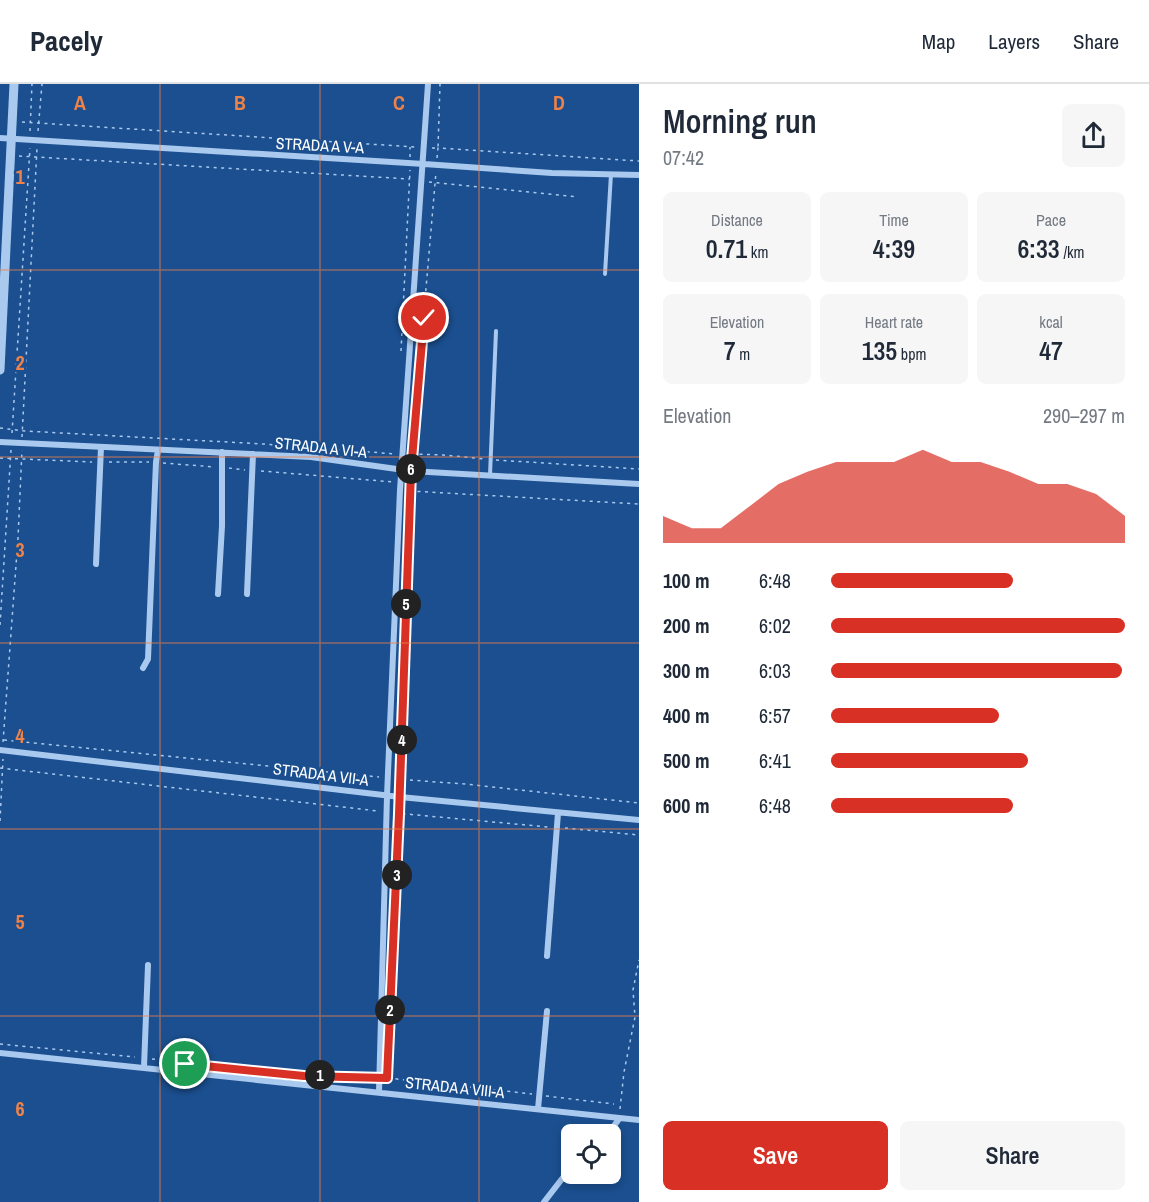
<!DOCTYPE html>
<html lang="en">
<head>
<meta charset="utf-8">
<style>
	:root { --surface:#fff; --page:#f6f6f7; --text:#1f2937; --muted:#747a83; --line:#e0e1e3; --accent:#d93025 }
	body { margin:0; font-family:"Archivo Narrow",sans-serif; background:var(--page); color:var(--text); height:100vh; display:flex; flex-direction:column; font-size:22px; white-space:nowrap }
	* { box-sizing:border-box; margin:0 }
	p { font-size:20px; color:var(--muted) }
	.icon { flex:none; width:33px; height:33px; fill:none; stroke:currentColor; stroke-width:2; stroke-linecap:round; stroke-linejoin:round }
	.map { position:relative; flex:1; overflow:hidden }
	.sheet { display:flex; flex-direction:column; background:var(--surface); width:510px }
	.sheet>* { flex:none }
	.tools { position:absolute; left:561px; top:1040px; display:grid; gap:12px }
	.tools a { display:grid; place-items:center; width:60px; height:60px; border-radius:9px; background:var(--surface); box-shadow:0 3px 9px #0003; font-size:30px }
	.pin { position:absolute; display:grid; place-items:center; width:51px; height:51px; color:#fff; margin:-26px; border:3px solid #fff; border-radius:50%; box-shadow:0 2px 6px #0007 }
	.km { position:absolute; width:30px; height:30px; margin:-15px; border-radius:50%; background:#222; color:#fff; font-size:16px; line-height:30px; text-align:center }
	.round { display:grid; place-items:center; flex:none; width:63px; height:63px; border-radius:9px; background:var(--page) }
	.summary { display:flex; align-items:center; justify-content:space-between; height:102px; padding:0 24px }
	h1 { font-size:33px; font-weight:600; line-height:45px }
	.stats { display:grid; grid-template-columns:repeat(3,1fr); gap:9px; height:102px; padding:6px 24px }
	.stats div { display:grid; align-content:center; border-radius:9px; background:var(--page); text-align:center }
	.stats b { font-size:26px; font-weight:600 }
	.stats small { font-size:16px; font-weight:400 }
	.stats p { font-size:16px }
	.chart { height:168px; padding:12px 24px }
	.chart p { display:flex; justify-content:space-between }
	.chart svg { width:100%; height:108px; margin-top:6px; fill:var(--accent); opacity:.7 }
	.action { display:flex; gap:12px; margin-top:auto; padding:12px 24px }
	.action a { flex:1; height:69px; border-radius:9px; background:var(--accent); color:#fff; font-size:24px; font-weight:600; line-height:69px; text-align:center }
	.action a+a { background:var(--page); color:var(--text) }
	ul { padding:0 24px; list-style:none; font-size:20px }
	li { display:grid; grid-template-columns:96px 72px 1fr; align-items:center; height:45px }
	li i { height:15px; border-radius:8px; background:var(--accent) }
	header { display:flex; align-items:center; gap:36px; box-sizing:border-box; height:84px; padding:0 30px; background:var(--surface); border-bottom:2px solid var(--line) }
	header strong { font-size:28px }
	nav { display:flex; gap:33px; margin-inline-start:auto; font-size:21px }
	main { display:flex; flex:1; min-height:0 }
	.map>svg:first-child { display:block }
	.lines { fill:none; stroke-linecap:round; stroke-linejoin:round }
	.path { stroke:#a9c9ee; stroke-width:1.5; stroke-dasharray:3 4.5; stroke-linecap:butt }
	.service { stroke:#a9c9ee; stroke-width:4 }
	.minor { stroke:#a9c9ee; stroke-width:6 }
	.tertiary { stroke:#a9c9ee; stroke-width:9 }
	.route-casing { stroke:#fff; stroke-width:12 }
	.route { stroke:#d93025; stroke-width:8 }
	.grid { fill:none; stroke:#ee8249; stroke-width:1.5; stroke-opacity:0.55 }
	.labels { text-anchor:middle; stroke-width:5; stroke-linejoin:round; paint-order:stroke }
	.street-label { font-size:16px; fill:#fff; stroke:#1b4f8f }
	.grid-label { font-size:20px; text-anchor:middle; font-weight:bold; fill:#ee8249; stroke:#1b4f8f; stroke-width:5; stroke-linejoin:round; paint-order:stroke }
</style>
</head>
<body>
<header>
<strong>Pacely</strong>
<nav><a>Map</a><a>Layers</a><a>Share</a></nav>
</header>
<main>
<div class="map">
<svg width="639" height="1118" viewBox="0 0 639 1118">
	<rect width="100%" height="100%" fill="#1b4f8f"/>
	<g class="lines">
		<path class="path" d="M22 38 415 63
			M30 47 32 0
			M38 47 42 0
			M432 64H438L440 0
			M19 72 410 95
			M410 73V63
			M437 74 438 64 639 77
			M429 98 578 113
			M401 267 410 86
			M0 344 25 347 264 360 396 370
			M12 349 30 64
			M22 353 37 64
			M412 370 443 371 485 375
			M0 374 92 378
			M496 376 639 385
			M109 378H149
			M163 379 215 383
			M411 379 436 88
			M229 384 245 386
			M261 387 394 398
			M410 407 639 420
			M0 541 11 366
			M4 656 379 693
			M3 658 18 454 22 366
			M0 684 378 727
			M395 695 465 700 639 719
			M400 706 410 396
			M395 729 548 743
			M0 737 3 675
			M565 744 639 751
			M0 960 135 973
			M388 973 400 720
			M152 975 304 992 315 991 371 993
			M388 994 532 1010
			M546 1012 614 1020
			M620 1025 624 988 635 933 633 906 639 876"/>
		<path class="service" d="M605 190 611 90
			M490 391 496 247"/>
		<path class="minor" d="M0 54 424 80 552 89 639 91
			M0 358 311 373 411 387 639 400
			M96 480 101 363
			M218 510 222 442V368
			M247 510 253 370
			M143 584 148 575 156 378 158 366
			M0 666 400 713 639 736
			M547 872 558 729
			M0 969 639 1036
			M144 983 148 881
			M379 1008 387 712 400 406 428 0
			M538 1025 547 927
			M608 1050 619 1035
			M544 1118 572 1082"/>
		<path class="tertiary" d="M0 286 14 0"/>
	</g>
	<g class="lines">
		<g class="route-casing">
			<path id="route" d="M185 980 304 992 387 994 399 730 411 387 424 234"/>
		</g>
		<use href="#route" class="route"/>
	</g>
	<path class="grid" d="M160 0V1118M320 0V1118M479 0V1118M0 186H639M0 373H639M0 559H639M0 745H639M0 932H639"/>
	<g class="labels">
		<g class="street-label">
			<text transform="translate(320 61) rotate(3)" y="6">STRADA A V-A</text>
			<text transform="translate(321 363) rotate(6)" y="6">STRADA A VI-A</text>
			<text transform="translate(321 690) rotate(7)" y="6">STRADA A VII-A</text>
			<text transform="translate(455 1003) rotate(6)" y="6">STRADA A VIII-A</text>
		</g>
	</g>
	<g class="grid-label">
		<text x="80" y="26">A</text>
		<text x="240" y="26">B</text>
		<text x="399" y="26">C</text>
		<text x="559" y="26">D</text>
		<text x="20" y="100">1</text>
		<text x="20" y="286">2</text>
		<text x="20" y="473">3</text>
		<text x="20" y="659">4</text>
		<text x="20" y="845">5</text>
		<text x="20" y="1032">6</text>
	</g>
</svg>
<div class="tools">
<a><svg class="icon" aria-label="locate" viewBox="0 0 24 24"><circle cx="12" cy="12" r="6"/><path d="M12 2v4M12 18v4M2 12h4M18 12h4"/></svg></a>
</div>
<div class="pin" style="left:185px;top:980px;background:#1e9e55"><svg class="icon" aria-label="arrive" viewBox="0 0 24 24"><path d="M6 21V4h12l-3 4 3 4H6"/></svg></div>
<div class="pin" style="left:424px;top:234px;background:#d93025"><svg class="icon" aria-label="check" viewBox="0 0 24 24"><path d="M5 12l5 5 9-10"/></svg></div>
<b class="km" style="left:320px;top:991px">1</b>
<b class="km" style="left:390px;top:926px">2</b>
<b class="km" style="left:397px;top:791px">3</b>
<b class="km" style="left:402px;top:656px">4</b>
<b class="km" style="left:406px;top:520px">5</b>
<b class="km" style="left:411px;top:385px">6</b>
</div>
<section class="sheet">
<div class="summary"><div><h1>Morning run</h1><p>07:42</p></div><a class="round"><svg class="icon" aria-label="share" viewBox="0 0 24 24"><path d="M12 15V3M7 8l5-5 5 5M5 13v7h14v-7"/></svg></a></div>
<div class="stats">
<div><p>Distance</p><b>0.71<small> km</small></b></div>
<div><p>Time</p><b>4:39</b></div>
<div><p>Pace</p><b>6:33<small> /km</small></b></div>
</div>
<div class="stats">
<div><p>Elevation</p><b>7<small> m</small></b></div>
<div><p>Heart rate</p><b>135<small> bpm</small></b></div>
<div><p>kcal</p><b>47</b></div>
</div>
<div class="chart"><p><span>Elevation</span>290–297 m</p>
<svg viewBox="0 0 160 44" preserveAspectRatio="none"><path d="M0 44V33L10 38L20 38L30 29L40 20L50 15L60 11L70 11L80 11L90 6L100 11L110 11L120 15L130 20L140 20L150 24L160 33V44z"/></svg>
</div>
<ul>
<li><b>100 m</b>6:48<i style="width:62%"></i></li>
<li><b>200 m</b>6:02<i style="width:100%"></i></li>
<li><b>300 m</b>6:03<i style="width:99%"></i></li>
<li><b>400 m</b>6:57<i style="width:57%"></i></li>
<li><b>500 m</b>6:41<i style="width:67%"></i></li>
<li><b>600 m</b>6:48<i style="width:62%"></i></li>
</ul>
<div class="action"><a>Save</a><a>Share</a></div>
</section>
</main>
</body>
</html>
